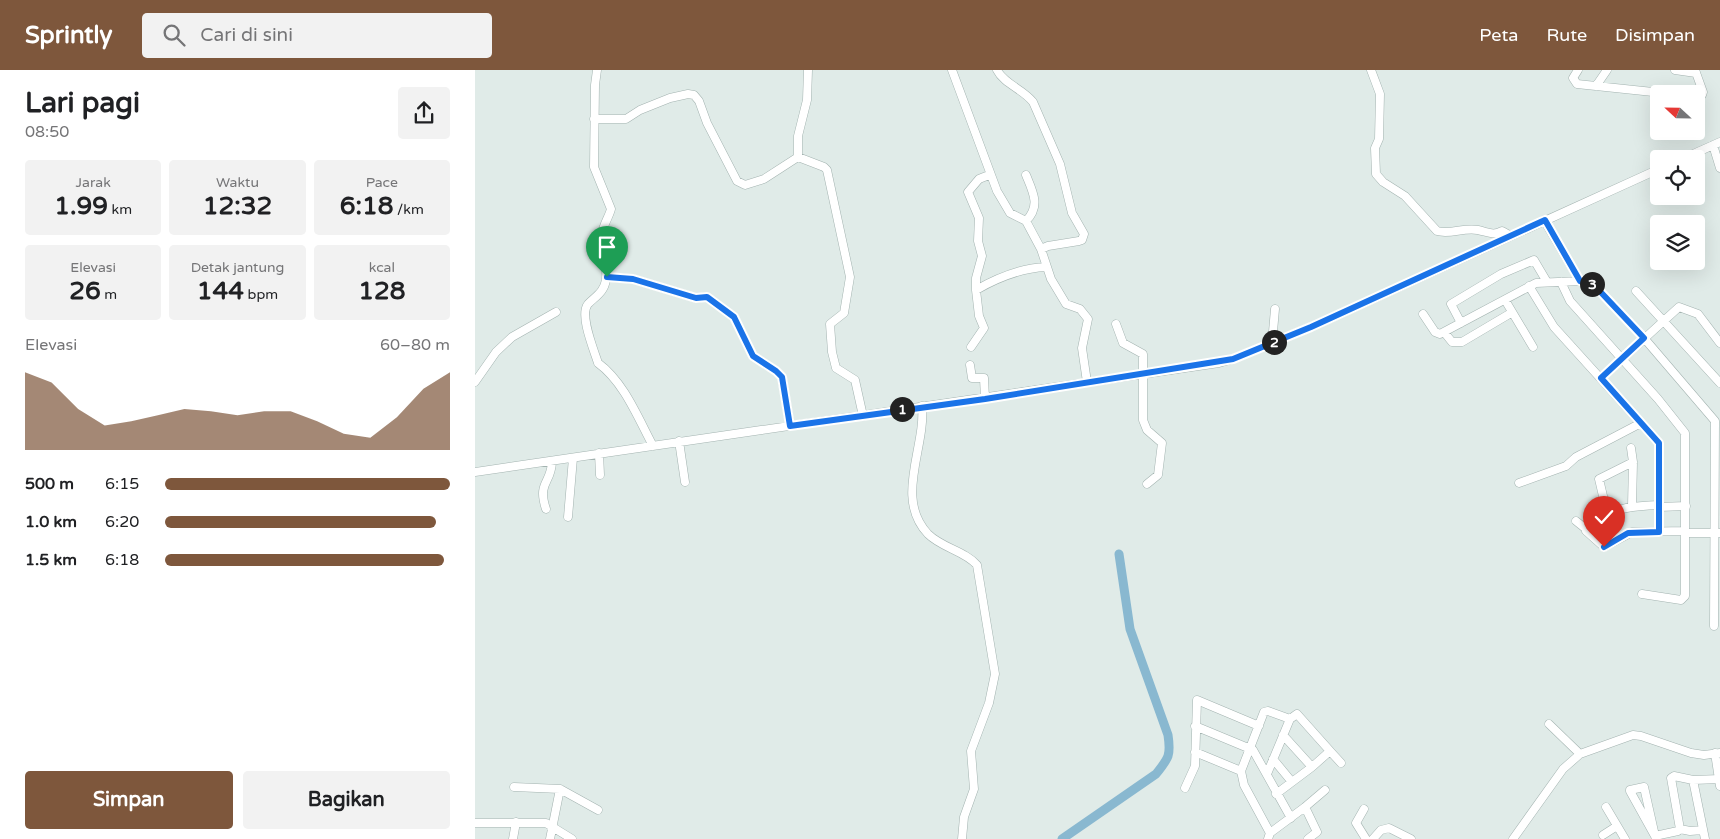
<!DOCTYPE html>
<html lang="id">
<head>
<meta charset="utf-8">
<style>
	:root { --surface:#fff; --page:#f2f2f2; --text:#202124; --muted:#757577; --accent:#7e573c }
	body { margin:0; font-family:"Varela Round",sans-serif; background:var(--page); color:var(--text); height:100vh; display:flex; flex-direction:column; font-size:19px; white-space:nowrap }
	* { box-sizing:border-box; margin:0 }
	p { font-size:16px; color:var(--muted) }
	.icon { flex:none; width:28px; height:28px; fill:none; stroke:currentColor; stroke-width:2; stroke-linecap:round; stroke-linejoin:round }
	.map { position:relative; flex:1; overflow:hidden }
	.details { display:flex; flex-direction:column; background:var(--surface); width:475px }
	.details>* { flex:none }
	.needle { width:32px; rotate:292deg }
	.tools { position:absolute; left:1175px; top:15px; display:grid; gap:10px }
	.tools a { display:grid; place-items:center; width:55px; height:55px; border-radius:5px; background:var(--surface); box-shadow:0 5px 20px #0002; font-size:25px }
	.pin { position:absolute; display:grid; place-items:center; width:42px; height:42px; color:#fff; margin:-51px -21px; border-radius:50% 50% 50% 0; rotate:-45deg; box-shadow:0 0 5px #0007 }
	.pin .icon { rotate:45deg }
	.km { position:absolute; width:25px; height:25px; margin:-12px; border-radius:50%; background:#222; color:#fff; font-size:14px; line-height:25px; text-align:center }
	.round { display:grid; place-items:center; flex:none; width:52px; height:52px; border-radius:5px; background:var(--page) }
	.head { display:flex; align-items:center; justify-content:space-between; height:85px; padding:0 25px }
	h1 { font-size:28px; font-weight:700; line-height:38px }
	.metrics { display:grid; grid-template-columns:repeat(3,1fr); gap:8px; height:85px; padding:5px 25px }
	.metrics div { display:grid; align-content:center; border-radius:5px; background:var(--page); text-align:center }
	.metrics b { font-size:25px; font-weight:700 }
	.metrics small { font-size:14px; font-weight:400 }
	.metrics p { font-size:14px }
	.chart { height:140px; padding:10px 25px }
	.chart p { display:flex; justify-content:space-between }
	.chart svg { width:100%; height:90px; margin-top:5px; fill:var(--accent); opacity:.7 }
	.primary-button { display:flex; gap:10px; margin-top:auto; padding:10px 25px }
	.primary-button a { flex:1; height:58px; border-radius:5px; background:var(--accent); color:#fff; font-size:20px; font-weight:700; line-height:58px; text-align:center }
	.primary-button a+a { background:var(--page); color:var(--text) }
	ul { padding:0 25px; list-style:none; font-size:16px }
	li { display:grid; grid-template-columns:80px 60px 1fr; align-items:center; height:38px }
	li i { height:12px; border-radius:6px; background:var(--accent) }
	header { display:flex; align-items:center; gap:30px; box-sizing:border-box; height:70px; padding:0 25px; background:var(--accent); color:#fff }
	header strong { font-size:24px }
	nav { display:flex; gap:28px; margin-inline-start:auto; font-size:18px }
	.search { width:350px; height:45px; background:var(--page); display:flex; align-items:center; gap:12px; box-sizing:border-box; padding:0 18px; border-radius:5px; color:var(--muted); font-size:19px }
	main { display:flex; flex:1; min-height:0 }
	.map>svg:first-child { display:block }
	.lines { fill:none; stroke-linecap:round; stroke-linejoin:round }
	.river { stroke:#89b8d0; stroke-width:9 }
	.minor-casing { stroke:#a3b3b0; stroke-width:9 }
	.minor { stroke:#fff; stroke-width:8 }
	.route-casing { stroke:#fff; stroke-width:10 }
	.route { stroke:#1a73e8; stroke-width:6 }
</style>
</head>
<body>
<header>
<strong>Sprintly</strong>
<div class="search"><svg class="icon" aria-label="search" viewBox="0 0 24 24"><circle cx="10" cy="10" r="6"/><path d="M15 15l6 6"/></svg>Cari di sini</div>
<nav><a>Peta</a><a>Rute</a><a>Disimpan</a></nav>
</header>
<main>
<section class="details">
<div class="head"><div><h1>Lari pagi</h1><p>08:50</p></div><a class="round"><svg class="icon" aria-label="share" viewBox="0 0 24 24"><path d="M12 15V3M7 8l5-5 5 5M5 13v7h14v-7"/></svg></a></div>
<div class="metrics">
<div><p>Jarak</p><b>1.99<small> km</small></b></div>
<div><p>Waktu</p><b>12:32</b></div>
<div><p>Pace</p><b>6:18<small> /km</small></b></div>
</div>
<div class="metrics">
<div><p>Elevasi</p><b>26<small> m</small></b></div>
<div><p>Detak jantung</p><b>144<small> bpm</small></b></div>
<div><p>kcal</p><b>128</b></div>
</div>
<div class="chart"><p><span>Elevasi</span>60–80 m</p>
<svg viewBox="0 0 160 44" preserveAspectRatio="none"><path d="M0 44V6L10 11L20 24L30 32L40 30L50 27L60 24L70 25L80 27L90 25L100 25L110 30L120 36L130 38L140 28L150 14L160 6V44z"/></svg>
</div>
<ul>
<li><b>500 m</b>6:15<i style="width:100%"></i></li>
<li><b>1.0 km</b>6:20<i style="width:95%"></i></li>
<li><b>1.5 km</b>6:18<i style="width:98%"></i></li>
</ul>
<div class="primary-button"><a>Simpan</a><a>Bagikan</a></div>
</section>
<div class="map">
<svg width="1245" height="769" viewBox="0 0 1245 769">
	<rect width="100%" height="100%" fill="#e0ebe8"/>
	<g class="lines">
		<path class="river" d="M587 769 681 704C694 688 696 685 693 665L655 559 644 484"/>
		<g class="minor-casing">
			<path id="minor" d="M122 0 120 15 119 97 136 139C134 147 128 155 127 164 126 179 133 196 131 210 129 222 121 226 113 234 104 245 119 280 123 293 149 312 163 348 178 376
				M477 0 522 121 535 143 551 151 566 179 576 209 591 234 605 239 613 249 607 278 612 312
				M522 0C529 14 548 19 558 32L585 94 597 143 609 164 607 170 604 171 573 176 566 179
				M896 0 905 24 904 69 900 78 901 104 908 112 930 126 962 161C975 165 989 157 1003 160 1013 162 1018 166 1027 161L1036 166
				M1103 0 1098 8 1102 14 1197 24
				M1200 0 1221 3
				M1220 0 1228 22 1227 25 1221 26
				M1121 16 1132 0
				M119 49H151L165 40 195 28 213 24 219 25 224 31 232 53 262 111 270 115 289 109 323 87V66L332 30 333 0
				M1238 75 1245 98
				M323 87 349 97 352 100 375 207 369 243 355 254 357 282 361 298 380 310 388 346
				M1207 89 1245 72
				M514 105 504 109 493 122 504 148 503 171 507 186 501 208V220C522 208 546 198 571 197
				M551 105C558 122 566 136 551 151
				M132 207 158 209 221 228 232 227 259 247 278 286 301 301 307 307 315 356
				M1105 211 1119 215 1169 268 1240 351 1239 556
				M1086 212 1095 231 1183 329 1210 363V526L1206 530 1167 524
				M1054 216 1079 257 1184 373V462
				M1161 221 1245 313
				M1030 230 1058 277
				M948 244 960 262 965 264 1061 213 1105 211 1069 150
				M986 253 976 234 1026 204 1059 190 1072 212
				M641 254 648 273 668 284V350L672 360 687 373 683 405 672 414
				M969 262 977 272H987L1036 243
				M797 273 800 239
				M496 277 509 258 504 246 501 220
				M495 295 497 308H509L510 329
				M1126 308 1204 237 1223 244 1245 273
				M0 312 21 282 37 267 81 242
				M447 336C451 378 419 428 453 464 467 478 490 481 502 495L520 604 514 633 496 681 499 719 489 747 487 769
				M204 371 210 412
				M1156 378 1158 392 1157 436
				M124 383 125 405
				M0 402 744 293 758 289 836 257 1184 99
				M1044 413 1091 396 1101 387 1166 353
				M1184 435C1160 436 1142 437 1122 450 1117 453 1113 455 1111 461L1129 477 1157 462 1210 461
				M1184 437 1211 436
				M71 439C62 412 76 414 77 392
				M1132 443 1124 409 1158 392
				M93 447 98 388
				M1101 451 1111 459
				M1210 463H1245
				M815 649 822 644 855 681 837 697
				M1074 654 1105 684
				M720 656 778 680 816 748
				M808 665 837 697 817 712
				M855 681 866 693
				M720 682 766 701 769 715 795 763
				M1240 683 1245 716
				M798 689 817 712 801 724
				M766 701 789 642 793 641 815 649 792 704
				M1218 710 1230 769
				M39 717 85 719
				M710 718 720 696 722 630 784 656
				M830 737 850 720
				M1131 737 1150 769
				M889 739 881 753 891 769
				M0 753H71L97 769
				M1205 759 1196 708 1199 706 1218 710 1245 709
				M1128 765 1142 756
				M1180 766 1169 717 1155 720V721L1180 766 1182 769
				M1180 766 1203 761 1205 759 1215 761 1228 760
				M38 769 41 752
				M75 769 85 719 123 740
				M793 769 795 763 830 737 842 762 833 769
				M898 769 906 760 914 758 936 769
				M1038 769 1088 699 1105 684 1158 665 1166 666 1216 683 1229 685 1245 683"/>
		</g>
		<use href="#minor" class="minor"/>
	</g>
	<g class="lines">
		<g class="route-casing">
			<path id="route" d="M132 207 158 209 221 228 232 227 259 247 278 286 301 301 307 307 315 356 510 329 758 289 836 257 1070 150 1105 211 1119 215 1169 268 1126 308 1184 373V462L1153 463 1129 477"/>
		</g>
		<use href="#route" class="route"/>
	</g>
</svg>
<div class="tools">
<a><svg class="needle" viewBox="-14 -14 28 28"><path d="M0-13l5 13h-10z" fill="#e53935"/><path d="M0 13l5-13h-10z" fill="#757577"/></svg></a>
<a><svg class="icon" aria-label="locate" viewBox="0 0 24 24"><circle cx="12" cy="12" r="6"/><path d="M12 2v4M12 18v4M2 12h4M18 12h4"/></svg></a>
<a><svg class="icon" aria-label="layers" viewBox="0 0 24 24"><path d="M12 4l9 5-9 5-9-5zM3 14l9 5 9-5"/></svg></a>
</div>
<div class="pin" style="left:132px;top:207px;background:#1e9e55"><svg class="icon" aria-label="arrive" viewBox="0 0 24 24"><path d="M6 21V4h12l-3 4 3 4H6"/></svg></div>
<div class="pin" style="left:1129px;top:477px;background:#d93025"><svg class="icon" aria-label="check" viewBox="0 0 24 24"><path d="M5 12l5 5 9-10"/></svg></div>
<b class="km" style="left:427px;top:339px">1</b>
<b class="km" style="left:799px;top:272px">2</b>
<b class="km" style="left:1117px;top:214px">3</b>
</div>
</main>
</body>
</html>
